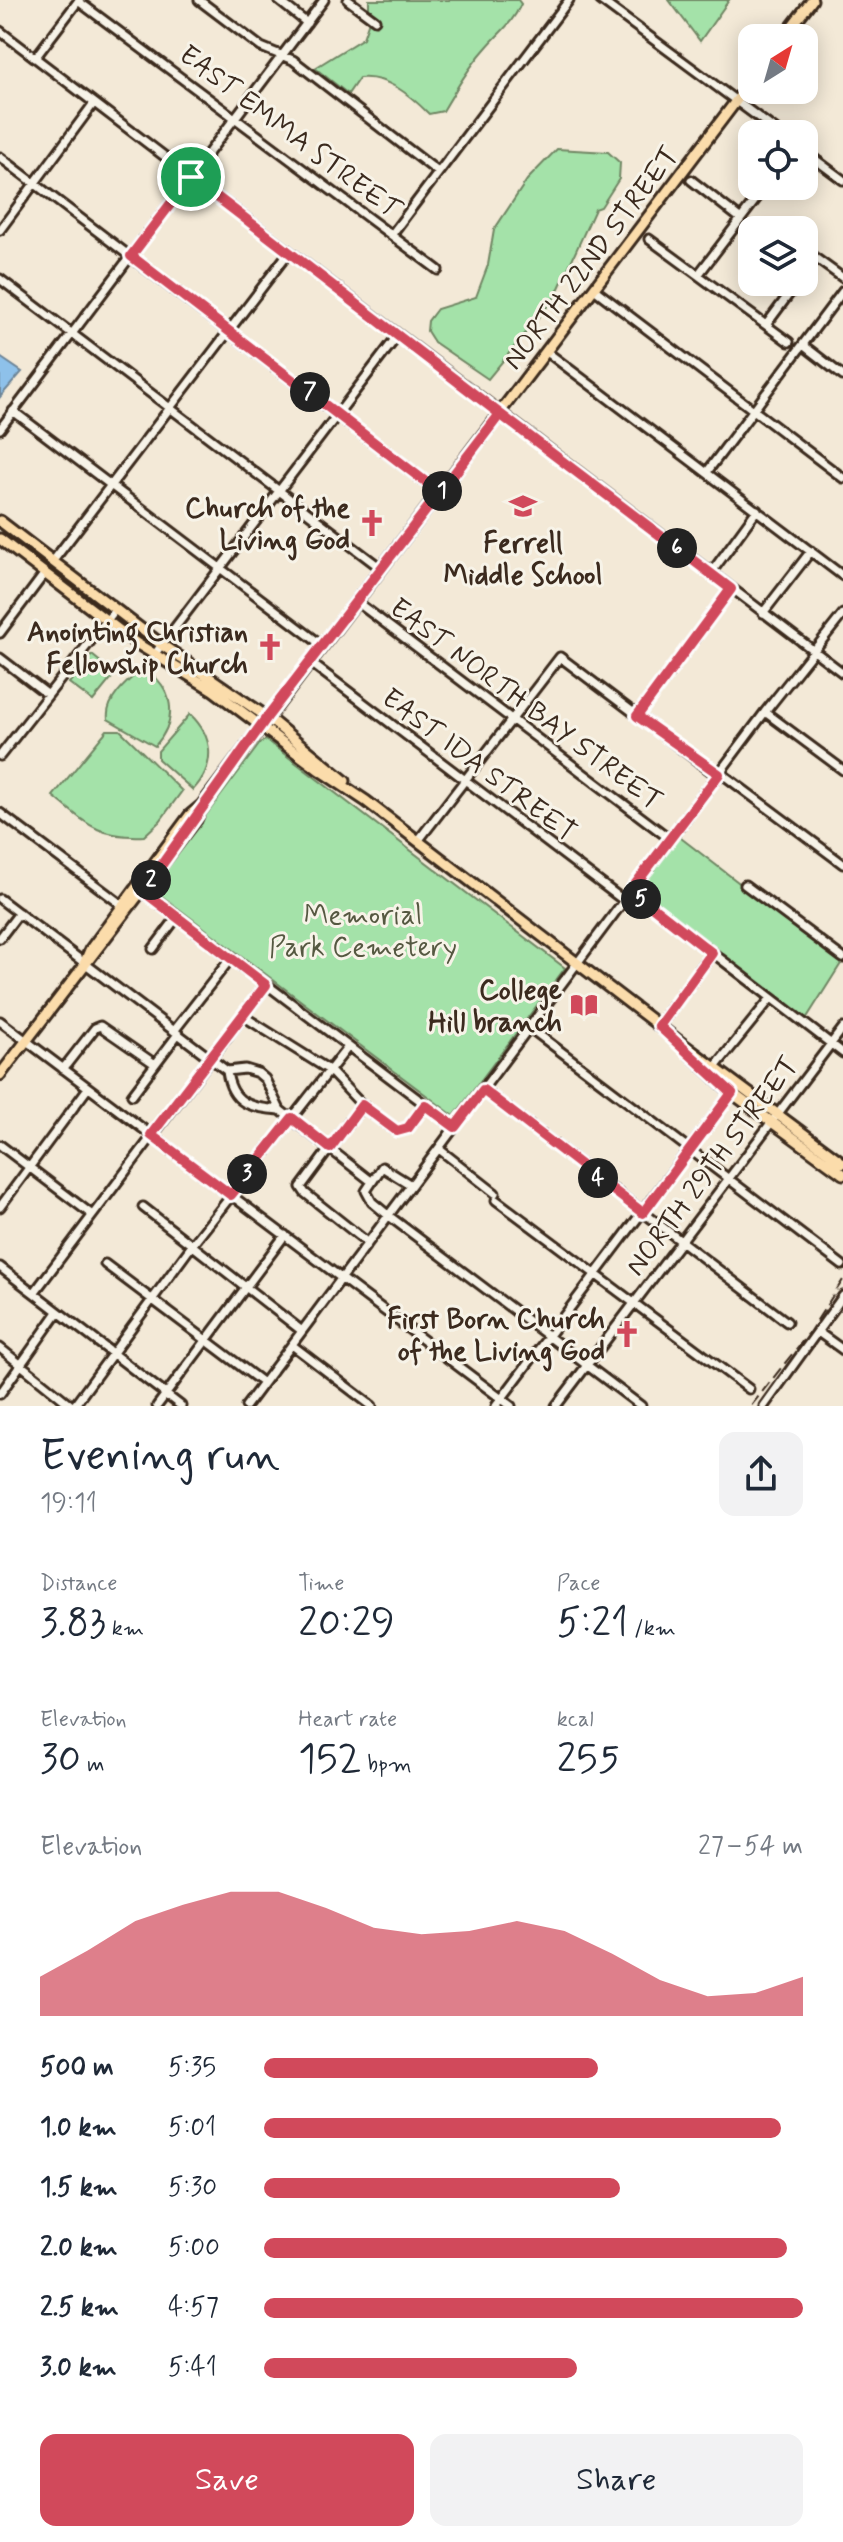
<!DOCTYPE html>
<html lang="en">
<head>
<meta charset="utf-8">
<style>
	:root { --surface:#fff; --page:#f2f2f3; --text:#1f2937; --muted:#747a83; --accent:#d1495b }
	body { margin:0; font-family:Mynerve,sans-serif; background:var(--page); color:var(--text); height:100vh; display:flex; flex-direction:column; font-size:30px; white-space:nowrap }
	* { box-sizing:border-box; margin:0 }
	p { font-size:26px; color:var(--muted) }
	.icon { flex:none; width:44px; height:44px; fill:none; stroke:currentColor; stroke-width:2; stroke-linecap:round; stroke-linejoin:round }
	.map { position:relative; height:1406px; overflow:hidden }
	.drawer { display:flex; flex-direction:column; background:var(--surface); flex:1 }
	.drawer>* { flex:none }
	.needle { width:52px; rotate:37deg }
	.fabs { position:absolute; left:738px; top:24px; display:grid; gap:16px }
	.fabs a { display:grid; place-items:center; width:80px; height:80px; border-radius:16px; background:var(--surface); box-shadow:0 4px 20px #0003; font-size:40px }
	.pin { position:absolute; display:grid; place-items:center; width:68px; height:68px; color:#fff; margin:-34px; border:4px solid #fff; border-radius:50%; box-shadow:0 2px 8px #0007 }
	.km { position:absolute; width:40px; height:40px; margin:-20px; border-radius:50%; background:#222; color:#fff; font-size:22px; line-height:40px; text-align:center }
	.round { display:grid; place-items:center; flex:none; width:84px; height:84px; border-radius:16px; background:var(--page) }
	.summary { display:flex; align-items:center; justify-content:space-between; height:136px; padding:0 40px }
	h1 { font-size:44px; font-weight:600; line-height:60px }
	.stats { display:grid; grid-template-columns:repeat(3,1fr); gap:12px; height:136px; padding:8px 40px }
	.stats div { display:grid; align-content:center }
	.stats b { font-size:40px; font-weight:600 }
	.stats small { font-size:22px; font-weight:400 }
	.stats p { font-size:22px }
	.chart { height:224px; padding:16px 40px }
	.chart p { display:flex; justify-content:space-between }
	.chart svg { width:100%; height:144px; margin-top:8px; fill:var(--accent); opacity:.7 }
	.primary-button { display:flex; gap:16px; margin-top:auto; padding:16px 40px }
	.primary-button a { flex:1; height:92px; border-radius:16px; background:var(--accent); color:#fff; font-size:32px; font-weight:600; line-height:92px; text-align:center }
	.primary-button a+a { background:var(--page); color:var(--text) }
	ul { padding:0 40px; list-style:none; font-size:26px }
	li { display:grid; grid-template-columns:128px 96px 1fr; align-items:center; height:60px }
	li i { height:20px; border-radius:10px; background:var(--accent) }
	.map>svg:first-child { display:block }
	.green { fill:#a4e2a9; stroke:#708664; stroke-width:2 }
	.water { fill:#8ec1ea; stroke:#6d8598; stroke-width:2 }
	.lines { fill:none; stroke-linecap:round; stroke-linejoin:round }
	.minor-casing { stroke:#3b2a1e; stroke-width:13 }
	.major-casing { stroke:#3b2a1e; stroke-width:15 }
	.minor { stroke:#f7f3e8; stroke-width:7 }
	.major { stroke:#fbdcab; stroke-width:9 }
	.rail { stroke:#3b2a1e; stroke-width:2; stroke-dasharray:12 6; stroke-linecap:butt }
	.route-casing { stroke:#fff; stroke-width:16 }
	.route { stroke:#d1495b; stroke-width:10 }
	.labels { text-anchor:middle; stroke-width:6; stroke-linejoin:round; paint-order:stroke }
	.street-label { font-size:28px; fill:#3b2a1e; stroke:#f7f3e8 }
	.poi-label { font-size:28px; font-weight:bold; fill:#3b2a1e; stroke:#f7f3e8; text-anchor:end }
	.park-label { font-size:28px; fill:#555841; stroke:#f7f3e8 }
</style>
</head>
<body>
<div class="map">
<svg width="843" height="1406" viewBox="0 0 843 1406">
	<rect width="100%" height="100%" fill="#f3e9d7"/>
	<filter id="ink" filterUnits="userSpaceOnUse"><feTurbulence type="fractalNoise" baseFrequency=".0125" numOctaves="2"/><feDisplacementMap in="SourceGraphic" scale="16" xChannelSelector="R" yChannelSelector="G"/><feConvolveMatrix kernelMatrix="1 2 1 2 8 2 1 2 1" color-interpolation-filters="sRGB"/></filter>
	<g filter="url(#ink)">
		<path class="green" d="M369 0H518L521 4C511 26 500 31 486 48 469 67 456 89 443 111L429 114C410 95 387 75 359 78L348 94 315 68 363 38 369 21 376 25 380 19 369 11Z
			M669 0H729L700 41Z
			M557 149 608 152 620 163 619 179 601 207 595 209 555 297 488 379 434 342 427 331 428 321 437 309 476 297 488 265 494 230 527 180Z
			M92 655 115 674 93 701 69 683Z
			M143 668C174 687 179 719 155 746L108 719C105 699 129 680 143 668Z
			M190 714C214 737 216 765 193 790L158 759V751Z
			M107 730H120L182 791 160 821 144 836C98 838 87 824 53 796Z
			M266 740 565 968 454 1116 151 888 261 742Z
			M677 835 842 962 806 1019 636 889Z"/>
		<path class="water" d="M0 357 22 372 0 397Z"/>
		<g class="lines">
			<g class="minor-casing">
				<path id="minor" d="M199 0 261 47 293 60 438 172
					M278 0 307 23
					M348 0 375 20
					M600 0 781 134
					M78 1 438 270
					M0 31 843 673
					M35 58 79 0
					M804 151 843 180
					M0 157 440 493
					M691 180 741 219
					M0 230 94 103
					M392 234 569 0
					M649 239 789 342
					M807 252 843 278
					M698 275 760 194 762 186
					M804 275 808 269
					M0 279 382 569
					M594 289 843 478
					M766 325 798 282
					M803 345 843 376
					M547 352 843 576
					M13 411 323 646
					M0 429 324 0
					M707 472 843 291
					M53 561 289 252
					M711 573 757 510
					M357 602 670 839
					M763 613 811 551
					M0 633 45 573
					M154 655 398 335
					M0 658 47 694
					M311 663 623 900
					M765 712 843 770
					M637 716 731 589
					M0 756 115 610
					M0 813 126 908
					M418 841 560 657 711 771 725 776 843 864
					M745 885 843 958
					M139 888 455 1127
					M631 890 843 1053
					M0 899 227 1071 245 1069 258 1073 265 1079 280 1110 371 1181
					M0 938 19 913
					M153 949 177 917
					M243 1016 329 1070 362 1105 397 1131 408 1128 425 1105
					M0 1021 511 1406
					M659 1026 712 953
					M530 1028 842 1265
					M174 1031 231 958
					M716 1066 771 998
					M63 1069 95 1028 100 1026 155 1064
					M227 1071C231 1104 251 1108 280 1110
					M483 1090 787 1322
					M132 1095 178 1034
					M362 1105 301 1187 305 1193 368 1243
					M0 1145 91 1214
					M439 1149 495 1193
					M411 1185 382 1167 366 1191 372 1202 389 1216 641 1406
					M496 1200 749 1389
					M0 1207 88 1088
					M143 1207 302 1331
					M105 1264 263 1383
					M0 1267 181 1406
					M34 1293 266 985
					M818 1332 843 1350
					M292 1345 372 1406
					M0 1348 72 1406
					M0 1394 58 1312
					M74 1406 193 1244 348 1047
					M157 1406 285 1235
					M246 1406 765 712 843 614
					M496 1406 732 1093
					M556 1406 843 1028
					M764 1406 843 1296"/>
			</g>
			<g class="major-casing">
				<path id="major" d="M783 38 812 0
					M0 521 162 645 267 717 345 781
					M0 539 136 643 213 690 318 769 366 801 680 1042 843 1163
					M84 964 90 950 190 815 202 805 752 80
					M690 1054 732 1093 843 1174
					M0 1075 196 820 201 808"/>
			</g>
			<use href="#minor" class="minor"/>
			<use href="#major" class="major"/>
			<path class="rail" d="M751 1406 808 1334 843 1280"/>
		</g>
	</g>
	<g class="lines" filter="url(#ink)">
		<g class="route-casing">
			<path id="route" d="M191 177 500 414 267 717 143 891 266 985 151 1135 231 1195 292 1118 330 1148 362 1105 397 1131 408 1128 425 1105 455 1127 483 1090 643 1213 732 1093 659 1026 712 953 631 890 719 774 637 716 731 589 500 414 440 493 131 256 191 177"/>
		</g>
		<use href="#route" class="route"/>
	</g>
	<defs>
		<g id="school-bare" transform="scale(2.16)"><path d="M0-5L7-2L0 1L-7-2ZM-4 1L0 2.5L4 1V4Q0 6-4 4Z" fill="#d1495b" stroke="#f7f3e8" stroke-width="2.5" paint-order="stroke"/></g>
		<g id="church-bare" transform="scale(2.16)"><path d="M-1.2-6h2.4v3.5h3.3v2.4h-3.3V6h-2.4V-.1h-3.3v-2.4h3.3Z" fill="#d1495b" stroke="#f7f3e8" stroke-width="2.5" paint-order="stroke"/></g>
		<g id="library-bare" transform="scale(2.16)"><path d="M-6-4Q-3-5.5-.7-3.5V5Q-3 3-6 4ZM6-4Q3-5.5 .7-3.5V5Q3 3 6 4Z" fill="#d1495b" stroke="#f7f3e8" stroke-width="2.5" paint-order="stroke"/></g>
	</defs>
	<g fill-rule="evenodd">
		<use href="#school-bare" x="523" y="506"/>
		<use href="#church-bare" x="372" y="523"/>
		<use href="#church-bare" x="270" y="647"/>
		<use href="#library-bare" x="584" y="1005"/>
		<use href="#church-bare" x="627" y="1334"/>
	</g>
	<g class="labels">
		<g class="street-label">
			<text transform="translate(291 131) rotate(37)" y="10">EAST EMMA STREET</text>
			<text transform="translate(590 257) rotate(-53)" y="10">NORTH 22ND STREET</text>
			<text transform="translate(527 703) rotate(37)" y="10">EAST NORTH BAY STREET</text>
			<text transform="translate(480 764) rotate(37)" y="10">EAST IDA STREET</text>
			<text transform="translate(711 1165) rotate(-53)" y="10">NORTH 29TH STREET</text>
		</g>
		<g class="poi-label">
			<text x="350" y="517">Church of the<tspan x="350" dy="32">Living God</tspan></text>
			<text x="523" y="552" text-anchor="middle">Ferrell<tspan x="523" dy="32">Middle School</tspan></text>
			<text x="248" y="641">Anointing Christian<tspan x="248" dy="32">Fellowship Church</tspan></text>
			<text x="562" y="999">College<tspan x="562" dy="32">Hill branch</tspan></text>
			<text x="605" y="1328">First Born Church<tspan x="605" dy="32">of the Living God</tspan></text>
		</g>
		<g class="park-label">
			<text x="363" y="924">Memorial<tspan x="363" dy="32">Park Cemetery</tspan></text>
		</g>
	</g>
</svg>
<div class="fabs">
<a><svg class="needle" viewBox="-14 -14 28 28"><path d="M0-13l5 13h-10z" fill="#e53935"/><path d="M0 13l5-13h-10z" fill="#747a83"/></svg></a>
<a><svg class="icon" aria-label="locate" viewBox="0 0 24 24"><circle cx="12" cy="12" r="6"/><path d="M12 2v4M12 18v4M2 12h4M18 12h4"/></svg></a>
<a><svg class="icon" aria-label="layers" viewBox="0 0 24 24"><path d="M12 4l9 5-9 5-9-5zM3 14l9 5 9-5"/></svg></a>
</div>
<div class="pin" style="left:191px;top:177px;background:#1e9e55"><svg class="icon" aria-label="arrive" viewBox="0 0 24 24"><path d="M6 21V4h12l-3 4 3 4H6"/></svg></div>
<b class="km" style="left:442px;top:491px">1</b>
<b class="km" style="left:151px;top:880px">2</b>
<b class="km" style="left:247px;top:1174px">3</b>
<b class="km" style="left:598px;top:1178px">4</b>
<b class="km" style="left:641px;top:899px">5</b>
<b class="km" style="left:677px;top:548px">6</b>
<b class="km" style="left:310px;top:392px">7</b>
</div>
<section class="drawer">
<div class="summary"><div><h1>Evening run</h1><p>19:11</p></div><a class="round"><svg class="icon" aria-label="share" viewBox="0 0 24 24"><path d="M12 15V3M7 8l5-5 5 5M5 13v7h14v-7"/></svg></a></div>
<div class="stats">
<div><p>Distance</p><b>3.83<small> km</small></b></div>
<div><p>Time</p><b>20:29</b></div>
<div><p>Pace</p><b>5:21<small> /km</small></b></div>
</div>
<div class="stats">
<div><p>Elevation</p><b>30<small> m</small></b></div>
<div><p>Heart rate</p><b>152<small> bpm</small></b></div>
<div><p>kcal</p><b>255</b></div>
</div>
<div class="chart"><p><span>Elevation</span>27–54 m</p>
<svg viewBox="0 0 160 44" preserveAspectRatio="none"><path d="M0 44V32L10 24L20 15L30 10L40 6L50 6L60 11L70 17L80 19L90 18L100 15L110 18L120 25L130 33L140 38L150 37L160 32V44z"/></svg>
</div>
<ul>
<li><b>500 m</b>5:35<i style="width:62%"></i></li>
<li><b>1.0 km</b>5:01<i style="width:96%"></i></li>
<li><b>1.5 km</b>5:30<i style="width:66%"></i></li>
<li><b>2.0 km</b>5:00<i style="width:97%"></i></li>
<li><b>2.5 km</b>4:57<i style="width:100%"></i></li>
<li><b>3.0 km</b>5:41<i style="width:58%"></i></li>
</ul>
<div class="primary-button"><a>Save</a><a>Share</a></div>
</section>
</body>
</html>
